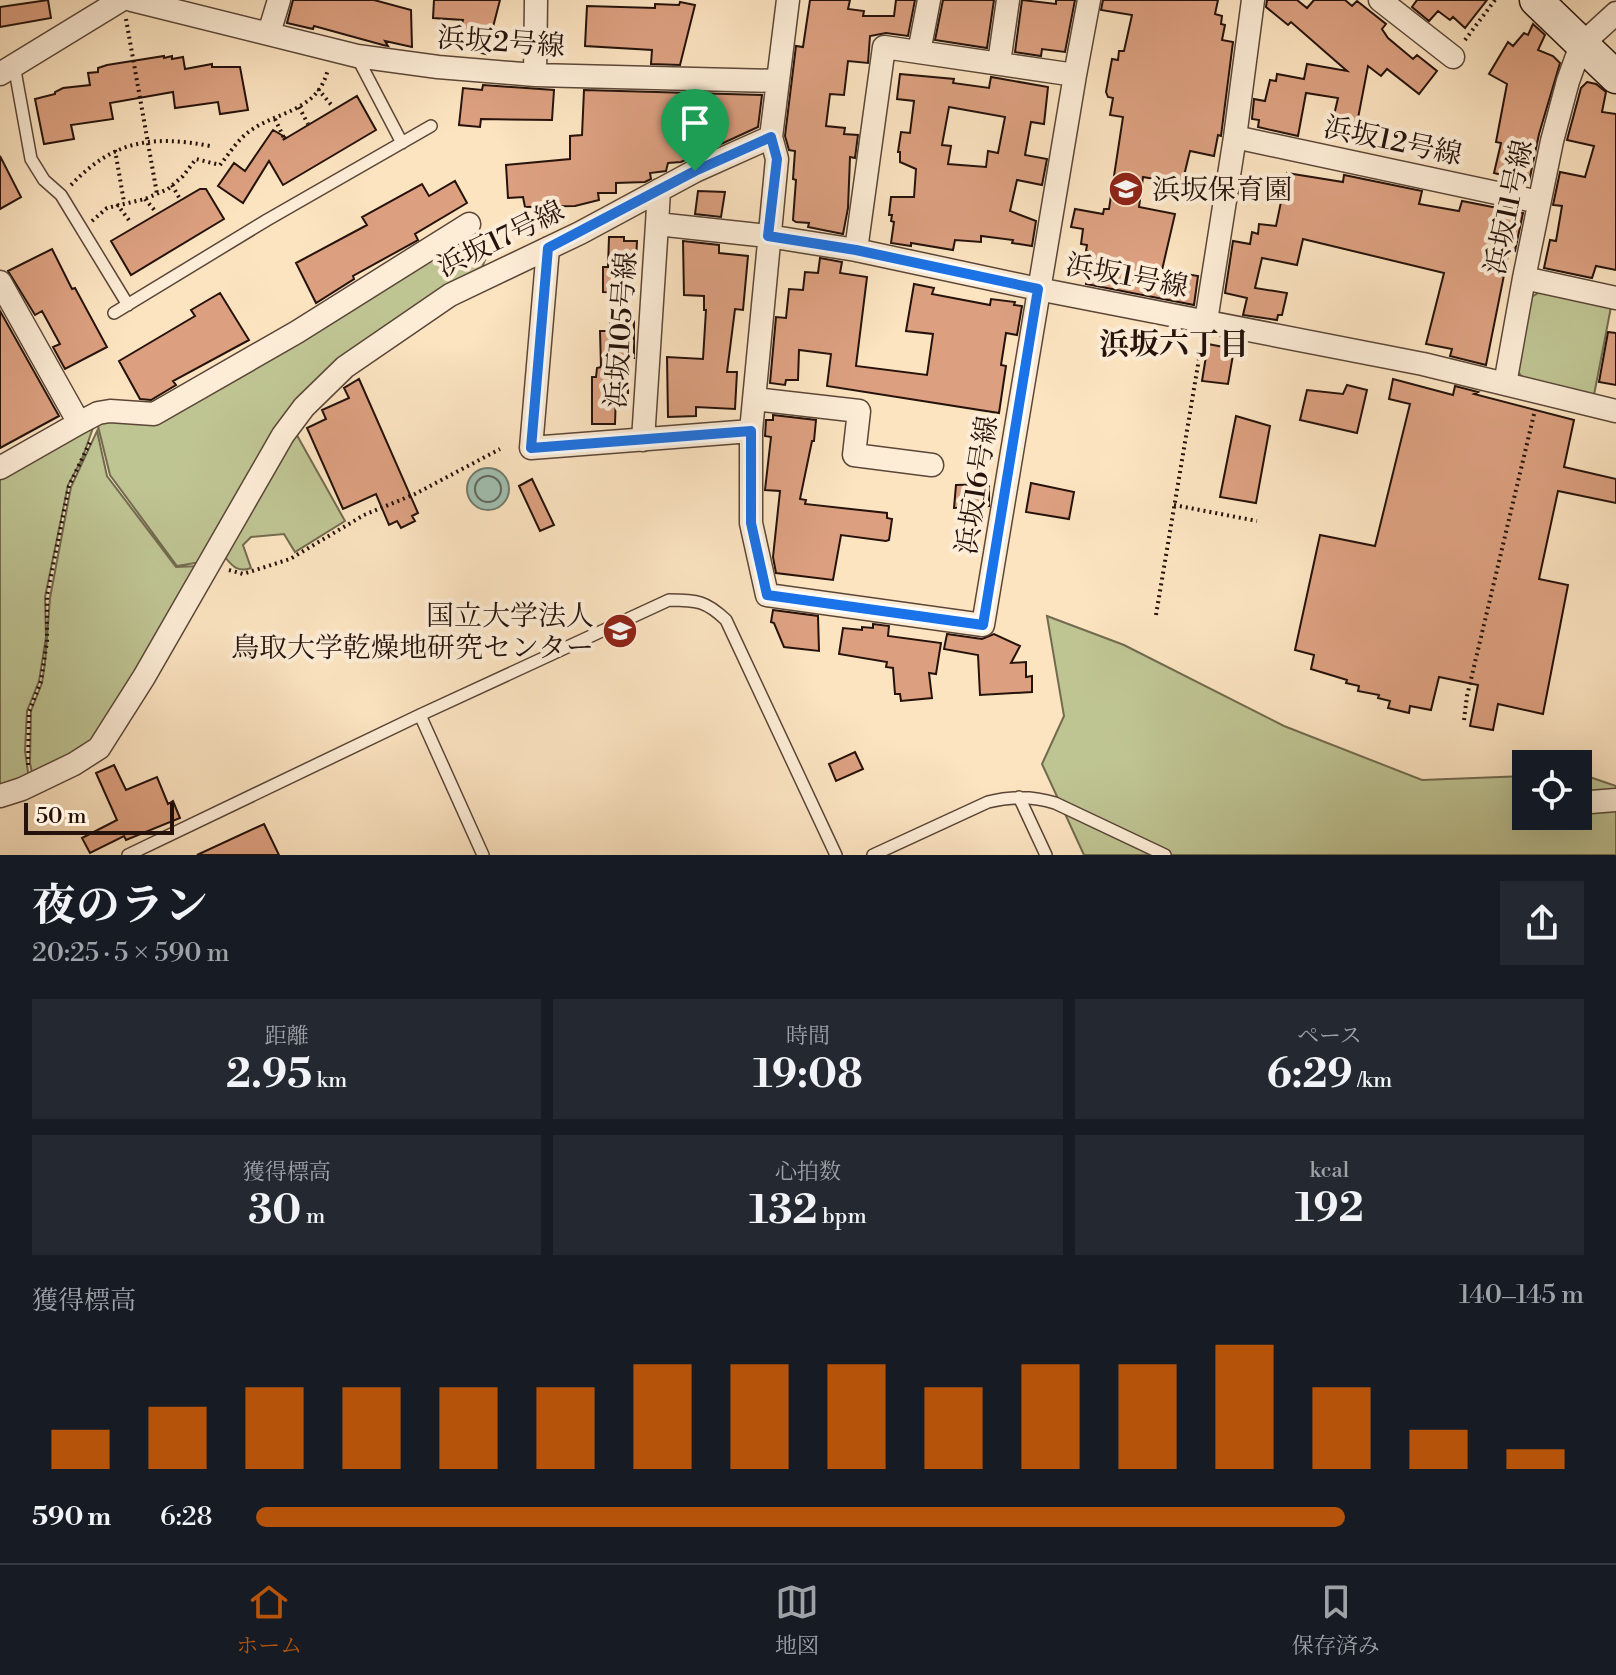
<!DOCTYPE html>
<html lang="ja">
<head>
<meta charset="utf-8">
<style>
	:root { --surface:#171b24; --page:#242831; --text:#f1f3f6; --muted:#9ea1a6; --line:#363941; --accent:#b45309 }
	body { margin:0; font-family:"Libre Bodoni","Noto Serif JP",serif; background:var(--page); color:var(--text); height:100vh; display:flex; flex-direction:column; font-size:30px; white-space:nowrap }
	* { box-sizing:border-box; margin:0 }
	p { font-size:26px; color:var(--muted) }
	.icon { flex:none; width:44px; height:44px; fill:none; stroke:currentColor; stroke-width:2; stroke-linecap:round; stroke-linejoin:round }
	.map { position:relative; height:855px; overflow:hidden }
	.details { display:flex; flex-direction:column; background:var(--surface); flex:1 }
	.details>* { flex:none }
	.fabs { position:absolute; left:1512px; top:750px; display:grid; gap:16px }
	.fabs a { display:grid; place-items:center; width:80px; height:80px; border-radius:0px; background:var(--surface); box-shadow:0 8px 32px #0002; font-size:40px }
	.scale { position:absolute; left:24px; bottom:20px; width:150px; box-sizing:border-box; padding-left:8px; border:4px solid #25120b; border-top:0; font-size:22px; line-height:28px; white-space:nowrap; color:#25120b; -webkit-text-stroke:6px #fdedd7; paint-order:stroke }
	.pin { position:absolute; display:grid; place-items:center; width:68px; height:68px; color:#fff; margin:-82px -34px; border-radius:50% 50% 50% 0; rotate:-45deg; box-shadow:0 0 8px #0007 }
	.pin .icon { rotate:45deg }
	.round { display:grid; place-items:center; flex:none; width:84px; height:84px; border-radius:0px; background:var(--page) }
	.headline { display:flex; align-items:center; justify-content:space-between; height:136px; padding:0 32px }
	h1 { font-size:44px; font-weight:700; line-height:60px }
	.metrics { display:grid; grid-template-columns:repeat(3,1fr); gap:12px; height:136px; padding:8px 32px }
	.metrics div { display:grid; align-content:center; border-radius:0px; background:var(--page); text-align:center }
	.metrics b { font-size:40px; font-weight:700 }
	.metrics small { font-size:22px; font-weight:400 }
	.metrics p { font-size:22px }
	.chart { height:224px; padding:16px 32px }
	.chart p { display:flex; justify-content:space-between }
	.chart svg { width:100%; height:144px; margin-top:8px; stroke:var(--accent); stroke-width:6 }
	ul { padding:0 32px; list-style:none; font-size:26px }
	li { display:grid; grid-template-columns:128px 96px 1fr; align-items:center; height:60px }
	li i { height:20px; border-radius:10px; background:var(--accent) }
	.menu { display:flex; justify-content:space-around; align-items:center; height:112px; border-top:2px solid var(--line); background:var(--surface); font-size:22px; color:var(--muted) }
	.menu a { display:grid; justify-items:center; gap:4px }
	.menu .selected { color:var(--accent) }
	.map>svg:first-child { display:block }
	.green { fill:#bfc493; stroke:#726b4f; stroke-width:2 }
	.water { fill:#a0bfaf; stroke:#6f7a6d; stroke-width:2 }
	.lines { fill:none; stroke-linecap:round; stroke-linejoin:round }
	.shore { stroke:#62685d; stroke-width:2 }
	.building { fill:#dca080; stroke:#25120b; stroke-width:2; fill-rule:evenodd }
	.lane-casing { stroke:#5b4638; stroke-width:14 }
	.street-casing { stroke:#5b4638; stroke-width:25 }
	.secondary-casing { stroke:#25120b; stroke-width:35 }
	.path { stroke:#25120b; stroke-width:4; stroke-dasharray:2 4; stroke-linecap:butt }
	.lane { stroke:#fdedd7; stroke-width:11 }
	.street { stroke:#fdedd7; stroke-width:22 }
	.secondary { stroke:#fdedd7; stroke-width:32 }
	.route-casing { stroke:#fff; stroke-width:16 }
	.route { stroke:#1a73e8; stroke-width:10 }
	.labels { text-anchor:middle; stroke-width:8; stroke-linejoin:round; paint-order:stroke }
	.street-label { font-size:28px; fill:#25120b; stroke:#fdedd7 }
	.poi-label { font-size:28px; fill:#25120b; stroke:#fdedd7; text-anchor:start }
	.neighbourhood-label { font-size:30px; font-weight:bold; fill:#25120b; stroke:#fdedd7 }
</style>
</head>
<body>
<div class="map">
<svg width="1616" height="855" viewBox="0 0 1616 855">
	<rect width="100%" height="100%" fill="#fce4c1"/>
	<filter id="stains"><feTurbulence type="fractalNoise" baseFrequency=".0025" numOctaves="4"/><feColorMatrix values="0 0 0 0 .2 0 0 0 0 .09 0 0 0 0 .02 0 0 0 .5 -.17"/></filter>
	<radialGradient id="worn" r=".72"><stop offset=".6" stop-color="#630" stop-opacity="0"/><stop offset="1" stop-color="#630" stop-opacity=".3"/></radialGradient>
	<path class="green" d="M476 230 486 234 488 252 480 273 342 362 201 562 177 566 110 475 97 422 122 418Z
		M1540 292 1611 307 1594 395 1523 378 1515 368 1529 298Z
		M94 425 82 459 68 485 45 597 46 637 43 656 39 681 27 711 25 751 29 779 0 792V477Z
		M294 430 345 521 295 552 284 534 251 537 243 545 251 568C238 573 232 566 224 556Z
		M97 431 107 476 176 567 199 566 92 744 33 778 30 763 31 711 42 683 45 663 50 598 71 487Z
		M1047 616 1124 645 1284 726 1422 780 1526 776V816H1578V773L1616 786V855H1084L1042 764 1064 716Z"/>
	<path class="water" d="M467 489a21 21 0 1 1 42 0a21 21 0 1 1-42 0Z"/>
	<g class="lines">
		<path class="shore" d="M475 489a13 13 0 1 1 26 0a13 13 0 1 1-26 0Z"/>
	</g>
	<path class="building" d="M48 0 51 18 0 27V7Z
		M293 0H374L411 10 412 47 385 41 388 46 383 45 314 26 313 29 287 23Z
		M434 0H500L486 54 456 47 463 20 433 18Z
		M810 0H850L848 9 864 11 863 16H894L896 0H915L908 36 886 33 870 36 868 63 848 61 844 95 830 94 826 126 845 128 844 134 858 135 855 158 850 157 848 208 843 234 808 227 809 223 796 222 793 220 796 180 793 179 795 151 789 150 785 136 796 46 803 47Z
		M943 0H994L987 48 935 40Z
		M1022 0 1056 4V0H1075L1065 52 1042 49 1041 56 1015 52Z
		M1103 0H1218L1215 14 1222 16 1221 24 1225 25 1222 40 1233 42 1221 136 1218 135 1214 156 1190 151 1182 184 1143 177 1139 207 1175 214 1162 270 1198 276 1194 305 1086 284 1092 252 1086 251 1087 245 1081 244 1083 229 1071 227 1075 209 1103 214 1104 209H1109L1123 117 1110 115 1113 98 1108 97 1106 92 1112 59 1118 60 1119 51H1124L1132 15 1101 10Z
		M1267 0H1297L1307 8 1314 0H1345L1352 6 1357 1 1386 24 1382 29 1388 38 1413 59 1417 55 1437 71 1419 94 1387 69 1381 76 1368 66 1355 134 1331 128 1338 98 1306 93 1298 136 1258 127 1259 120 1252 119 1254 99 1265 101 1270 80 1276 81 1277 74 1304 79 1307 64 1347 71 1291 22 1288 25 1266 7Z
		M1417 0H1487L1465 28 1453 17 1450 20 1438 11 1429 21 1412 7Z
		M680 2 695 5 680 65 651 64 652 50 585 46 587 6 655 8V4L679 5Z
		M1533 24 1545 35 1538 50 1553 56 1560 63 1539 134 1529 182 1494 173 1501 143 1496 142 1507 84 1489 74 1508 42 1513 46 1524 33 1528 35Z
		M164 56V58L172 56V59L183 57 185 69 212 64V67H240L248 110 220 114 218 102 175 108 173 92 110 103 113 119 71 125 74 139 44 144 35 99 55 94V92L63 88 90 85 88 73 98 72V68L107 65Z
		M900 74 954 79 953 83 989 88 991 77 1048 87 1044 124 1031 122 1025 155 1047 159 1042 185 1017 180 1010 211 1036 221 1032 246 1012 243 1013 240 981 236V242L955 240 953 250 911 243V246L891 243 894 222 891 221 892 215H889L891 197H914L916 169 900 162V152H898L901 132 910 133 914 101 897 99ZM949 107 1005 117 998 153 988 151 986 167 948 164 951 146 942 145Z
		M1587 82 1596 84 1606 92 1602 112 1616 114V270L1596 266 1592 278 1544 268 1550 240 1556 241 1562 206 1553 205 1560 172 1585 177 1594 146 1567 140 1581 88Z
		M483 85 554 90 552 120 481 119 480 127 459 125 463 88 482 90Z
		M584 90 762 95 758 127 708 150H698V154L681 162 668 163 666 171 650 173 651 179 645 182 616 183V193H598L599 200 575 206 525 207 523 197 508 198 506 165 570 159V136L582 135Z
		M357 96 376 130 283 185 269 161 243 203 218 186 234 163 245 171 273 130 285 137 283 140Z
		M0 156 21 197 0 209Z
		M1287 173 1343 182 1344 175 1422 191 1419 204 1459 211 1462 201 1523 213 1515 251 1509 250 1486 365 1450 356 1452 349 1426 344 1444 273 1303 239 1297 265 1262 258 1255 288 1287 293 1282 315H1278L1277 320 1243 315 1247 298 1225 293 1233 241 1250 244 1252 232 1258 234 1259 224 1276 226Z
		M455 181 467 203 415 234 418 240 353 276 354 279 316 303 296 263 367 225 362 217 422 184 429 196Z
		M200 189H206L224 219 131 275 111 241Z
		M698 191 725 192 721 217 695 214Z
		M609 237H624V241H637L636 260H633L631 293 603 292V267H608Z
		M683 241 719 245V253L748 256 743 310 735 309 727 372H737L735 409 696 407V416L668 417 667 357 703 359 706 310H704V296L684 295Z
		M52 249 72 289 75 288 107 347 65 369 53 347 60 344 42 311 35 315 8 271Z
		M820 258 842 262 840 273 867 277 856 366 927 375 933 334 906 331 914 284 934 288 932 294 990 305 991 299 1015 302 1014 305 1022 306 1017 335 1006 333 1001 365 1006 366 999 413 827 386 831 354 799 350 798 380H786L785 385 770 383 776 317 786 318 789 289 803 290 805 272 818 273Z
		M220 293 249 340 173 381 176 385 151 400 140 399 119 361 195 316 191 310Z
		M0 311 59 416 0 448Z
		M610 321H634V358H627L628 393H616L615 424H592V377H596L597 368 601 367 600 331H611Z
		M1608 332 1616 333V385L1599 382Z
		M1208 344 1234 349 1228 384 1202 381Z
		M359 379 418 513 412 516 415 521 401 528 397 521 389 525 376 494 343 509 307 428 326 419 322 410 349 398 344 388Z
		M1393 379 1453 395 1455 386 1478 392 1474 394 1574 420 1564 467 1616 479V503L1558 491 1539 579 1568 585 1543 714 1498 704 1493 730 1470 726 1478 685 1439 677 1431 710 1410 706 1409 713 1388 708 1390 701 1378 698 1379 695 1358 691 1359 686 1346 683 1347 680 1311 669 1314 655 1295 650 1320 535 1375 546 1410 404 1389 399Z
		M1347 385 1367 390 1357 433 1300 420 1307 390 1343 394Z
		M773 415 816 420 814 441H812L800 499 806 500 805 504 887 513V518L892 519 889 540 886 541 841 535 833 580 776 573 773 557 780 491 765 490 771 437 765 436 766 420H773Z
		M1236 416 1270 426 1256 503 1220 497Z
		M532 479 554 525 540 531 519 486Z
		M1031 483 1074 492 1069 519 1026 512Z
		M989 484V506L954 508 956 485Z
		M773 610 818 616 819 651 784 647 774 623 771 622Z
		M873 624 889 626 888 636 941 643 936 674 929 673 932 698 901 701 900 694H895L893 668 886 667 887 662 839 654 843 628 862 630V627L873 628Z
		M947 634 982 639 994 634 1020 646 1011 663 1026 662V677L1032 676V692L980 695 978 655 944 649Z
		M855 752 863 769 836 781 829 764Z
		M114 765 126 790 157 777 168 804 173 801 180 818 126 840 124 836 90 853 82 838 117 820 96 773Z
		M264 824 279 855H197Z"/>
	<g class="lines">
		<g class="lane-casing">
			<path id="lane" d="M357 57 402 143
				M14 65 31 159 44 180 61 195 128 305
				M114 313 267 220 431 126
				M420 715 483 855
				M1019 797 1046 855
				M128 855 420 715 669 600C697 600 706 601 726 620L836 855
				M873 855 988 802C1011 796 1033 796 1055 803L1165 855"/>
		</g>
		<g class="street-casing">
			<path id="street" d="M132 0 357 56 438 67 535 75 778 81
				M1380 0 1453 57
				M269 33 279 0
				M919 52 929 0
				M999 63 1008 0
				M0 74 121 0
				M535 75 536 0
				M1075 75 1089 0
				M771 137 777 159 751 431V523L767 595 983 625 1075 75 884 47 856 250
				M1235 137 1539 202
				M659 190 657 224 768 236 856 250 1038 289 1423 364 1616 411
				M548 248 531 448 751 431
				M1524 278 1616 298
				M0 282 79 423 0 468
				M1206 321 1235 137 1253 0
				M1505 384 1524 278 1552 141 1568 81 1581 45 1616 13
				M754 399 859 411 854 455 932 465
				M79 423 98 413 110 411 154 414 297 332 469 224
				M643 440 657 224
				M0 796 22 789 74 764 99 748 144 677 283 435 304 407 345 367 450 295 580 233 695 171 771 137 788 0
				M1578 803 1616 800"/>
		</g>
		<g class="secondary-casing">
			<path id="secondary" d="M1536 0 1616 77"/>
		</g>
		<path class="path" d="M126 19 157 194
			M1465 40 1495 0
			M318 89 333 107
			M299 107 308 124
			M275 119 284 138
			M115 150 124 202
			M71 185C114 140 152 135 210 146
			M172 185 180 199
			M145 199 156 212
			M117 204 131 223
			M92 221 107 208 145 199 168 189 183 176 196 159 220 165C229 154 238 139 250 131 277 111 318 112 328 69
			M1174 505 1257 521
			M229 570 243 574 290 559 364 515 415 494 500 449
			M1156 615 1202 341
			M1464 720 1467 696 1535 410
			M28 765 29 712 41 681 47 641V596L69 486 91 440"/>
		<use href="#lane" class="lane"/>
		<use href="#street" class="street"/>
		<use href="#secondary" class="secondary"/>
	</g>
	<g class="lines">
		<g class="route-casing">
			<path id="route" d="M771 137 777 159 768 236 856 250 1038 289 983 625 767 595 751 523V431L531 448 548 248 695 171Z"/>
		</g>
		<use href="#route" class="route"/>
	</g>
	<defs>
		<g id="school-disc" transform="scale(1.8)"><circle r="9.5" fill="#8f2418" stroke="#fdedd7"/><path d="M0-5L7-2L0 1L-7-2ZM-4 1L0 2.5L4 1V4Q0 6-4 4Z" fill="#fff"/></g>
	</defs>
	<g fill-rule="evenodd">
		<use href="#school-disc" x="1126" y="189"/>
		<use href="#school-disc" x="620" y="631"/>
	</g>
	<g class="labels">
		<g class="street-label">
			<text transform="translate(501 41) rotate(4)" y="10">浜坂2号線</text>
			<text transform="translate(1393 140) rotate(12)" y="10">浜坂12号線</text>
			<text transform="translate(1508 207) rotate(-78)" y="10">浜坂11号線</text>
			<text transform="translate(500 238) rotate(-26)" y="10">浜坂17号線</text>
			<text transform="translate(1127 275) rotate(11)" y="10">浜坂1号線</text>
			<text transform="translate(620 330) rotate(-86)" y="10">浜坂105号線</text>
			<text transform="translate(976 485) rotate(-81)" y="10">浜坂16号線</text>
		</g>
		<g class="poi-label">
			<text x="1152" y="199">浜坂保育園</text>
			<text x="594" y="625" text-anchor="end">国立大学法人<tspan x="594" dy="32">鳥取大学乾燥地研究センター</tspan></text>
		</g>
		<g class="neighbourhood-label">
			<text x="1174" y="354">浜坂六丁目</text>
		</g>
	</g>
	<rect width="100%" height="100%" filter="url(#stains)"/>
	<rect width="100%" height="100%" fill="url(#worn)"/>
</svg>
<div class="fabs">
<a><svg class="icon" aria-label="locate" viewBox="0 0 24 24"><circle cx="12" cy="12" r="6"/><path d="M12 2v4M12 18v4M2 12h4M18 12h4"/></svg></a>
</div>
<div class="scale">50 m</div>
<div class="pin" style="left:695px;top:171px;background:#1e9e55"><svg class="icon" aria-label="arrive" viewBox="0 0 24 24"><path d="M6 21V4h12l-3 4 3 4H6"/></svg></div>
</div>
<section class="details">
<div class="headline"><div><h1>夜のラン</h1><p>20:25 · 5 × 590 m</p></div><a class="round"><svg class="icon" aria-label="share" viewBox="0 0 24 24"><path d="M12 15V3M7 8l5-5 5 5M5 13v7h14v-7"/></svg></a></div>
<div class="metrics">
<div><p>距離</p><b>2.95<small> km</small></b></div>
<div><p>時間</p><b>19:08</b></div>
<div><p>ペース</p><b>6:29<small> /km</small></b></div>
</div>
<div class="metrics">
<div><p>獲得標高</p><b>30<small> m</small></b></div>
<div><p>心拍数</p><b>132<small> bpm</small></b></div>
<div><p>kcal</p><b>192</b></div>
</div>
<div class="chart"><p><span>獲得標高</span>140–145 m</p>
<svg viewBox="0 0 160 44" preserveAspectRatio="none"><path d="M5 44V32M15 44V25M25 44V19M35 44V19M45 44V19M55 44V19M65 44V12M75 44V12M85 44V12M95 44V19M105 44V12M115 44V12M125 44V6M135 44V19M145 44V32M155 44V38"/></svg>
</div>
<ul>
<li><b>590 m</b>6:28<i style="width:82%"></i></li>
</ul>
</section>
<nav class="menu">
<a class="selected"><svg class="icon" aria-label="home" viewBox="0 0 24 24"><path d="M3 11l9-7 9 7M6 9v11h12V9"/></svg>ホーム</a>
<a><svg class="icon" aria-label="map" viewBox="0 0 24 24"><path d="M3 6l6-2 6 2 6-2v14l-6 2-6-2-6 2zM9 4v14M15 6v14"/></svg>地図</a>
<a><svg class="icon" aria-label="saved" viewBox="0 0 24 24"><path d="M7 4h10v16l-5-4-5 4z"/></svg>保存済み</a>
</nav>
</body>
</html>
